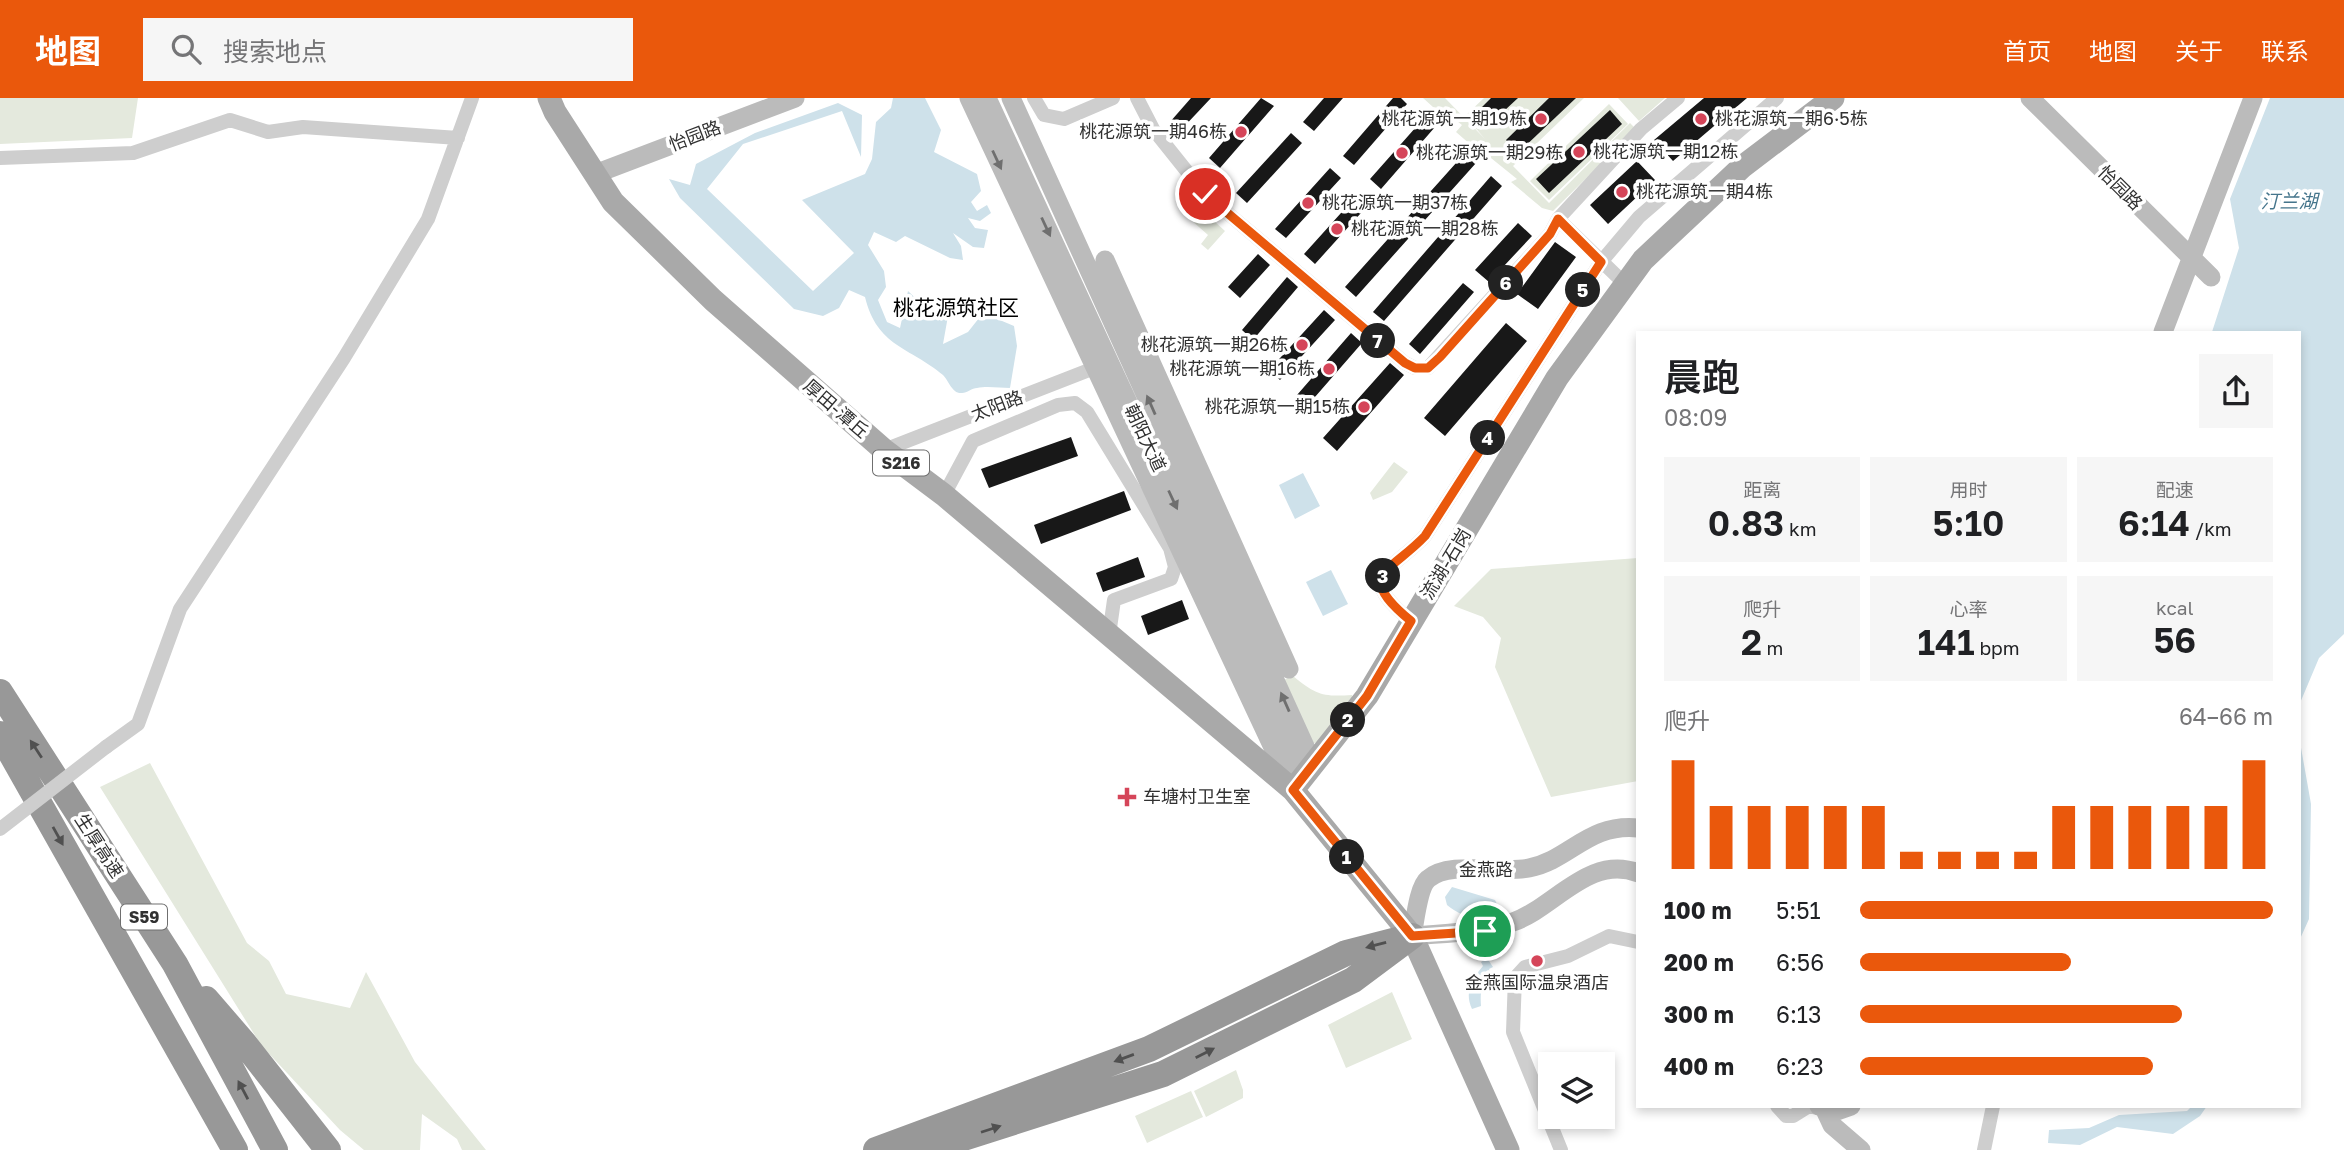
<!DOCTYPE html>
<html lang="zh">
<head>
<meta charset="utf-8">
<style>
	:root { --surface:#fff; --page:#f6f6f6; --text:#202124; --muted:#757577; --accent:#ea580c }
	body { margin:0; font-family:"Golos Text","Noto Sans SC",sans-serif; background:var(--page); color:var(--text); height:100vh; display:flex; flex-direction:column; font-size:26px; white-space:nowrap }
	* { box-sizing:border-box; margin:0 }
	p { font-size:23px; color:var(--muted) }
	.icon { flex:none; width:38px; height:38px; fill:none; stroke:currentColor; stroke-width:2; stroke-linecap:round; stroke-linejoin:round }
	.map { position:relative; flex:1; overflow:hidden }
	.side { position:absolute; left:1636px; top:233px; width:665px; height:777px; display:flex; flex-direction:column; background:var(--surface); border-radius:0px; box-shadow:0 4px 10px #0003 }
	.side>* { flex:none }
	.tools { position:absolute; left:1538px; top:954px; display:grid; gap:14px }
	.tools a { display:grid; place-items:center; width:77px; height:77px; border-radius:0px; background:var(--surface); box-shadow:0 4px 10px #0003; font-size:35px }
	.pin { position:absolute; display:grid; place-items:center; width:60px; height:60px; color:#fff; margin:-30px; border:4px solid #fff; border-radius:50%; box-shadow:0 2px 7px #0007 }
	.km { position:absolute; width:35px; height:35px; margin:-18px; border-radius:50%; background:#222; color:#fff; font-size:19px; line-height:35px; text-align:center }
	.round { display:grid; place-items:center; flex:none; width:74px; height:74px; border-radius:0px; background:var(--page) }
	.summary { display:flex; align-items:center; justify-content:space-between; height:119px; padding:0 28px }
	h1 { font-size:38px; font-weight:600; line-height:52px }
	.figures { display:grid; grid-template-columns:repeat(3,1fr); gap:10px; height:119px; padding:7px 28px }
	.figures div { display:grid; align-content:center; border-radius:0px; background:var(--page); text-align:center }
	.figures b { font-size:35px; font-weight:600 }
	.figures small { font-size:19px; font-weight:400 }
	.figures p { font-size:19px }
	.chart { height:196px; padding:14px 28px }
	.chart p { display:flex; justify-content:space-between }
	.chart svg { width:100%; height:126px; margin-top:7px; stroke:var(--accent); stroke-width:6 }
	ul { padding:0 28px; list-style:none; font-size:23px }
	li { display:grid; grid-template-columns:112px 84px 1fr; align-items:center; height:52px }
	li i { height:18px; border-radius:9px; background:var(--accent) }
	header { display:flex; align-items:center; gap:42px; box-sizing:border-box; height:98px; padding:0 35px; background:var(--accent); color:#fff }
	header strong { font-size:33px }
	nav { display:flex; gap:38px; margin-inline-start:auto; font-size:24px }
	.search { width:490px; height:63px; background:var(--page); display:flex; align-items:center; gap:18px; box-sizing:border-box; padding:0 24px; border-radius:0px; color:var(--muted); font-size:26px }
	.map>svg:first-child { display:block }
	.green { fill:#e4e9dd }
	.water { fill:#cee1ea }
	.building { fill:#181818 }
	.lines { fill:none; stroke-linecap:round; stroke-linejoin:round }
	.street { stroke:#cecece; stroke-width:14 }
	.secondary { stroke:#bbb; stroke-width:19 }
	.primary { stroke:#a9a9a9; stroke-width:23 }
	.highway { stroke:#989898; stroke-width:26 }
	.street-bridge { stroke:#cecece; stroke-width:14 }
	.oneway { fill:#6f6f6f }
	.oneway2 { fill:#505050 }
	.route-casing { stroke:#fff; stroke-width:14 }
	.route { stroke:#ea580c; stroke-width:9 }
	.poi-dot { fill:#d54559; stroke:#fff; stroke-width:2.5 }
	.labels { text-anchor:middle; stroke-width:7; stroke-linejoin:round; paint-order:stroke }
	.shield { fill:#fff; stroke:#6f6f6f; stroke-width:2 }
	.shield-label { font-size:16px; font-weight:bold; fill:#313131 }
	.poi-label { font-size:18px; fill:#313131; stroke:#fff; text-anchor:start }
	.street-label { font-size:18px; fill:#313131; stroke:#fff }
	.water-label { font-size:19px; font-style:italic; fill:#45758c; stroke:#fff }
	.quarter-label { font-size:21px; fill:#000; stroke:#fff }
</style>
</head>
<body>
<header>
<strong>地图</strong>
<div class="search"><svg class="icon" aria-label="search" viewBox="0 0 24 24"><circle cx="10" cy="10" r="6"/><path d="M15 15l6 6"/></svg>搜索地点</div>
<nav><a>首页</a><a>地图</a><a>关于</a><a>联系</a></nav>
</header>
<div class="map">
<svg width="2344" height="1052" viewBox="0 0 2344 1052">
	<rect width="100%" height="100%" fill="#fff"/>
	<path class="green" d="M0 0H138L132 40 0 46Z
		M1423 0H1445L1485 41 1465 18 1484 0H1584L1513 68 1549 105 1630 25 1636 31 1553 113 1542 110 1511 84 1517 81 1486 56 1488 52 1484 49 1479 54 1456 34 1462 27 1447 15 1443 18Z
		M1618 0H1665L1639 23Z
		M1609 6 1628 26 1549 102 1530 83Z
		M1201 111 1225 133 1208 152 1201 146 1208 137 1191 122Z
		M1394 364 1408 374 1392 394 1373 402 1370 395Z
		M1638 460V683L1551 699 1495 569 1501 540 1483 519 1454 508 1491 471Z
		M1293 578C1316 597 1323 599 1352 597L1353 603 1325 643 1310 646 1281 583Z
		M150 665 247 845 269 863 286 896 350 910 366 874 415 964 486 1052H462L457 1041 422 1016 420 1052H364L340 1032 261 947 100 689Z
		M1392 894 1412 941 1346 970 1328 927Z
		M1236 972 1243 992V1000L1206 1019 1194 993Z
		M1191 993 1203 1019 1147 1045 1135 1018Z"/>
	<path class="water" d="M893 0H925L941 32 934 54 977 76 981 93 971 104 977 113 987 107 991 115 980 123 968 120 975 130 988 132 984 150 973 149 953 135 961 148 963 162 950 160 905 138 896 144 874 134 868 147 884 173 886 189 878 202 887 224 900 230 908 193 929 213 948 218 943 246 968 234 983 215 1014 228 1017 248 1010 290C1000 290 987 288 977 290 972 290 967 295 962 295 952 296 949 283 943 277 910 249 877 249 865 199L849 192 839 210 823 218 794 211 680 100 669 81 690 87 696 66 755 35 838 5 862 17 861 59 842 13 743 46 707 91 813 193 854 155 802 102 865 76 872 61 876 24 891 10Z
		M2270 0H2344V536L2319 560 2300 605V234H2212L2239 150 2230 101Z
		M1303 375 1320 408 1295 421 1279 387Z
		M1331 472 1348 506 1323 518 1306 484Z
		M2300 644 2311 706 2309 821 2300 841Z
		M1452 789 1495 802 1499 810C1486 830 1462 819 1447 807L1445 799Z
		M1487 860 1493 869 1489 871 1492 877C1481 886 1480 894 1481 908L1472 911C1464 894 1472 881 1483 868L1481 864Z
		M2192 1008H2207L2200 1018 2173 1036 2117 1029 2080 1047 2048 1045 2049 1032 2089 1030 2119 1017 2187 1013Z"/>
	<path class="building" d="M1191 0H1211L1180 33 1170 24Z
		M1261 0 1274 8 1220 70 1209 60Z
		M1324 0H1343L1314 33 1303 24Z
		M1393 0H1401L1407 6 1354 67 1343 58Z
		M1491 0H1518L1491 25 1479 12Z
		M1549 0H1576L1518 55 1506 42Z
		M1704 0H1747L1673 63 1654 42Z
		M1610 12 1622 26 1549 95 1536 81Z
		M1424 20 1435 29 1381 91 1370 81Z
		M1291 35 1302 45 1247 105 1236 95Z
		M1465 55 1476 65 1356 199 1345 189Z
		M1637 63 1655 82 1608 126 1590 107Z
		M1330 70 1341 80 1286 140 1275 131Z
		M1491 78 1502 88 1384 223 1373 214Z
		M1359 95 1370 105 1315 166 1304 156Z
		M1518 125 1532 138 1489 184 1475 172Z
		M1555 144 1576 159 1538 211 1517 196Z
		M1258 156 1270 167 1240 200 1228 189Z
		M1287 179 1298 189 1253 242 1242 232Z
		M1463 185 1474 194 1420 256 1409 246Z
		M1324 212 1335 222 1280 282 1269 272Z
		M1506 225 1527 243 1445 338 1424 320Z
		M1351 235 1362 245 1308 307 1297 297Z
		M1390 265 1404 277 1337 353 1323 340Z
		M1071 339 1078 358 989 390 981 371Z
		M1124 393 1131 412 1041 446 1034 427Z
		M1138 459 1145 479 1103 494 1096 475Z
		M1182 502 1189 521 1148 537 1141 518Z"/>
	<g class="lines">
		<path class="street" d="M1034 0 1044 17 1064 21 1113 0
			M1137 0 1153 31 1205 96 1405 265 1415 270H1428L1550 136 1558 121 1641 31 1678 0
			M0 60 133 55 230 22 268 34 303 29 458 40
			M1558 121 1625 186
			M884 352 1102 267
			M944 397 973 343 1058 307 1075 305 1087 314 1170 450 1175 469 1171 481 1114 502 1109 537
			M1411 523C1354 476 1390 475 1425 438L1601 164 1639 119 1777 0
			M106 649 138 626 180 511 344 260 428 121 472 0
			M1777 1008 1786 1018H1793L1809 1008 1825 1012
			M1561 1052 1513 934 1515 880 1525 869 1568 858 1609 838 1638 844
			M1984 1052 1993 1008"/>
		<path class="secondary" d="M969 0 1292 690
			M987 0 1302 680
			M1011 0 1313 666
			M2030 0 2211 179
			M595 76 795 0
			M1105 162 1289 571
			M2163 234 2253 0
			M1412 838C1415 824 1418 789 1428 781 1449 762 1501 776 1529 770 1570 762 1588 725 1638 730
			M1412 838C1446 835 1480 835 1513 824 1554 810 1589 756 1638 775
			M1819 1008 1834 1014 1851 1008
			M1825 1012 1832 1027 1861 1052"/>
		<path class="primary" d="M549 0 555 14 613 104 713 202 884 352 944 397 1293 692
			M1508 1052 1412 838 1293 692 1367 598 1557 280 1643 162 1742 69 1833 0"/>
		<path class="highway" d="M0 594 175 866 275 1052
			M0 636 235 1052
			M206 901 244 945 328 1052
			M876 1052 1149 951 1346 855 1412 838 1353 882 1163 976 926 1052"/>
		<path class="street-bridge" d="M0 731 106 649"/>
	</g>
	<defs><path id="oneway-solid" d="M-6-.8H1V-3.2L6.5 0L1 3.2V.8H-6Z" transform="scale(1.75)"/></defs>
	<g class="oneway">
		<use href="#oneway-solid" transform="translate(997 62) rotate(65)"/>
		<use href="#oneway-solid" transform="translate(1046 129) rotate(65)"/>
		<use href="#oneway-solid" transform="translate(1151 307) rotate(-114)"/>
		<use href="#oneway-solid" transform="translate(1173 402) rotate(65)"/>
		<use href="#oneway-solid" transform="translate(1285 604) rotate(-114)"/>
	</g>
	<g class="oneway2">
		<use href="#oneway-solid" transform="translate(36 651) rotate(-123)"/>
		<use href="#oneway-solid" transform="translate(58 738) rotate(61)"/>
		<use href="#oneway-solid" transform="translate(1376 847) rotate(165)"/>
		<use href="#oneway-solid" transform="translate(1205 955) rotate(-27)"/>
		<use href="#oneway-solid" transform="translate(1124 960) rotate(160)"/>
		<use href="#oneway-solid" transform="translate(243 992) rotate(-118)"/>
		<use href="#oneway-solid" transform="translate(991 1031) rotate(-18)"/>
	</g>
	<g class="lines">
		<g class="route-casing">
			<path id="route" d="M1205 96 1405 265 1415 270H1428L1440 259 1550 136 1558 121 1601 164 1425 438C1390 475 1354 476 1411 523L1367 598 1293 692 1412 838 1485 833"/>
		</g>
		<use href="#route" class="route"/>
	</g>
	<g class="poi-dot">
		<circle cx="1541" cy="21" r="7"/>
		<circle cx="1701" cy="21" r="7"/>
		<circle cx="1241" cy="34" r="7"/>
		<circle cx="1579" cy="54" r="7"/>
		<circle cx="1402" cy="55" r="7"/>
		<circle cx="1622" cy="94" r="7"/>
		<circle cx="1308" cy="105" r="7"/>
		<circle cx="1337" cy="131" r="7"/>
		<circle cx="1302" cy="247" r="7"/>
		<circle cx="1329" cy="271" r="7"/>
		<circle cx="1364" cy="309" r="7"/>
		<path d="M1123.5 688.5h7v7h7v7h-7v7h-7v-7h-7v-7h7z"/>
		<circle cx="1537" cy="863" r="7"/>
	</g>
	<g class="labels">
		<g class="shield">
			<rect x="873" y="352.5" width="56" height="25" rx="5"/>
			<rect x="121" y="806.5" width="46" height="25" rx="5"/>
		</g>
		<g class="shield-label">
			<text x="901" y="371">S216</text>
			<text x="144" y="825">S59</text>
		</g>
		<g class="poi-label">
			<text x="1527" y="27" text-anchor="end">桃花源筑一期19栋</text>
			<text x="1715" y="27">桃花源筑一期6·5栋</text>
			<text x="1227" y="40" text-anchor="end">桃花源筑一期46栋</text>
			<text x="1593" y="60">桃花源筑一期12栋</text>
			<text x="1416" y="61">桃花源筑一期29栋</text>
			<text x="1636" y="100">桃花源筑一期4栋</text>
			<text x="1322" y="111">桃花源筑一期37栋</text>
			<text x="1351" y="137">桃花源筑一期28栋</text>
			<text x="1288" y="253" text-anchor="end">桃花源筑一期26栋</text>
			<text x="1315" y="277" text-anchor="end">桃花源筑一期16栋</text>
			<text x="1350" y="315" text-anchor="end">桃花源筑一期15栋</text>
			<text x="1143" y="705">车塘村卫生室</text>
			<text x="1537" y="891" text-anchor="middle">金燕国际温泉酒店</text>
		</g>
		<g class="street-label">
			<text transform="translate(695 38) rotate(-21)" y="6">怡园路</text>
			<text transform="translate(2120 90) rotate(45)" y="6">怡园路</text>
			<text transform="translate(997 308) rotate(-21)" y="6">太阳路</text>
			<text transform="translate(836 311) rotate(41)" y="6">厚田-潭丘</text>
			<text transform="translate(1145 340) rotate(65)" y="6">朝阳大道</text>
			<text transform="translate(1446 466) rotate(-59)" y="6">流湖-石岗</text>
			<text transform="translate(99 748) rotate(57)" y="6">生厚高速</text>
			<text x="1486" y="778">金燕路</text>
		</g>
		<g class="water-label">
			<text x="2289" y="110">汀兰湖</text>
		</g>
		<g class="quarter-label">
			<text x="956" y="217">桃花源筑社区</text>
		</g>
	</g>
</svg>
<div class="tools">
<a><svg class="icon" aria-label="layers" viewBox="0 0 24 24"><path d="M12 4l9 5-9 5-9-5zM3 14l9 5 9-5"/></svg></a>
</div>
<div class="pin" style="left:1485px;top:833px;background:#1e9e55"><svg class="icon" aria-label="arrive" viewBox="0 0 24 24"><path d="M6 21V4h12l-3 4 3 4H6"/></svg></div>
<div class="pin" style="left:1205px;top:96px;background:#d93025"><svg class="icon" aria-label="check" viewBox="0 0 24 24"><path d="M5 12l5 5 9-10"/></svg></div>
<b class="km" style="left:1347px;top:759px">1</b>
<b class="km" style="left:1348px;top:622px">2</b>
<b class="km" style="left:1383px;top:478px">3</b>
<b class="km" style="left:1488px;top:340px">4</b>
<b class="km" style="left:1583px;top:192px">5</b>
<b class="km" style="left:1506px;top:185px">6</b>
<b class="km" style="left:1378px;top:243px">7</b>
<section class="side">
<div class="summary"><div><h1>晨跑</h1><p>08:09</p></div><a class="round"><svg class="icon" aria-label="share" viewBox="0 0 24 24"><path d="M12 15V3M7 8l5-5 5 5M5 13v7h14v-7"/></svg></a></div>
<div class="figures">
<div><p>距离</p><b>0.83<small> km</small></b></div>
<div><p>用时</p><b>5:10</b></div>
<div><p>配速</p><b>6:14<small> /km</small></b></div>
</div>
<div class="figures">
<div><p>爬升</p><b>2<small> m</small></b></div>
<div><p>心率</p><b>141<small> bpm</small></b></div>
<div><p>kcal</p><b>56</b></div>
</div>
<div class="chart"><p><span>爬升</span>64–66 m</p>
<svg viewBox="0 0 160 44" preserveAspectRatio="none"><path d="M5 44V6M15 44V22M25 44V22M35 44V22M45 44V22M55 44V22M65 44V38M75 44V38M85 44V38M95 44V38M105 44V22M115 44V22M125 44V22M135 44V22M145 44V22M155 44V6"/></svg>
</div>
<ul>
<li><b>100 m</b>5:51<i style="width:100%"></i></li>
<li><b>200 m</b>6:56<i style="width:51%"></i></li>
<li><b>300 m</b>6:13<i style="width:78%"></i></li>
<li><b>400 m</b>6:23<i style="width:71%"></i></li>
</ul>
</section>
</div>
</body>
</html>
